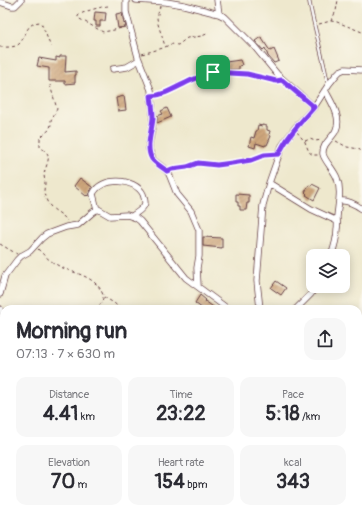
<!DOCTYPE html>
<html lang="en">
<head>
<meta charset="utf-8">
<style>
	:root { --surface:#fff; --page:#f7f7f7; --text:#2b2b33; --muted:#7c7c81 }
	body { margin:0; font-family:Pangolin,sans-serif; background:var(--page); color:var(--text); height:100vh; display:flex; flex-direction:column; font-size:15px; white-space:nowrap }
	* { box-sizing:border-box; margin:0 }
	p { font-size:13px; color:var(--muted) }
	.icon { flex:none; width:22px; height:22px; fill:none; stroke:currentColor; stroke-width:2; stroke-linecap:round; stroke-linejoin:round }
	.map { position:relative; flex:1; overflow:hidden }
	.sheet { position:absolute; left:0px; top:305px; width:362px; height:212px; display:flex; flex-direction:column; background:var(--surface); border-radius:12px 12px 0 0; box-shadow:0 2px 10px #0003 }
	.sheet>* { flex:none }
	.controls { position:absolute; left:306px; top:249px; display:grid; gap:8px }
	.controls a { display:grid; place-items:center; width:44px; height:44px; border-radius:8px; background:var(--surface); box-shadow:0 2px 10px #0003; font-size:20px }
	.pin { position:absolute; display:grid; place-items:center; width:34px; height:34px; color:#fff; margin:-17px; border-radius:8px; box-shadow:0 2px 6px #0006 }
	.round { display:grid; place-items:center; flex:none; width:42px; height:42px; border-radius:12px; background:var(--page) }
	.head { display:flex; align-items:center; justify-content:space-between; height:68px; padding:0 16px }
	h1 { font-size:22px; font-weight:800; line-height:30px }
	.stats { display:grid; grid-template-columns:repeat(3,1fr); gap:6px; height:68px; padding:4px 16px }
	.stats div { display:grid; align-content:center; border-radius:10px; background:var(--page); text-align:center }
	.stats b { font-size:20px; font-weight:800 }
	.stats small { font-size:11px; font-weight:400 }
	.stats p { font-size:11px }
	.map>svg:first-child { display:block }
	.building { fill:url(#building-hatch) }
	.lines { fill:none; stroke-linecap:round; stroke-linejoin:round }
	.lane-casing { stroke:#633d43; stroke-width:4 }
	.street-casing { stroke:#633d43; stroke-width:7 }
	.path { stroke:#633d43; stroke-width:1; stroke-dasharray:3 3; stroke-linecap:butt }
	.lane { stroke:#fff; stroke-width:2.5 }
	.street { stroke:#fff; stroke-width:5.5 }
	.route-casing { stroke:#fff; stroke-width:8 }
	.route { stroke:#7c3aed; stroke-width:5 }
</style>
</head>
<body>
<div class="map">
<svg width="362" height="517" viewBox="0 0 362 517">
	<defs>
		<pattern id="building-hatch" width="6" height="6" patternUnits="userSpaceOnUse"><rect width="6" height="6" fill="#cfa77d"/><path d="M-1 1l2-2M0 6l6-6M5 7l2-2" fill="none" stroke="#aa8767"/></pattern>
	</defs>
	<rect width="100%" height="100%" fill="#fbf7ec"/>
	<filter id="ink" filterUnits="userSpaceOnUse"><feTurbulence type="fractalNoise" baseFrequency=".025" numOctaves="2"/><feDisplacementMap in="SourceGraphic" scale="8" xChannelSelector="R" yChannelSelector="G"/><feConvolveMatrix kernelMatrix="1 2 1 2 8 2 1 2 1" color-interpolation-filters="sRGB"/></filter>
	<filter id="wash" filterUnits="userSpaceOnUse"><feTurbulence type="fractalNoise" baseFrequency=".012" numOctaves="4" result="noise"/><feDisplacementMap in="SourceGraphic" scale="16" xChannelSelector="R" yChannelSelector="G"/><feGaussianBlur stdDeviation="0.9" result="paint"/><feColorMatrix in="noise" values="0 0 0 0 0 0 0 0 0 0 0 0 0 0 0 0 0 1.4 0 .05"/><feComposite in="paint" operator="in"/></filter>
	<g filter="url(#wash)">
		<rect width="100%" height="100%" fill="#eee8cd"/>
		<g id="blocks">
			<path class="building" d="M95 12 106 13 105 21H100V26H96V21H94Z
				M122 13 124 24 125 23 126 27 118 28 116 14Z
				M261 37 270 51 274 49 279 61 274 63 268 56 265 48 263 50 255 41Z
				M60 56H66L65 72 76 71V75H75V83L65 84V81H49V68L37 66 39 58 56 61V57L60 58Z
				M240 60 242 65 239 66V69L227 70 226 62Z
				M124 96 126 110 118 111 116 98Z
				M167 108 171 117 157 123V116L163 114 161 111Z
				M258 125 262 126V125L267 126V130L270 131 269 135 271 136 267 145H265V146L256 143 255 148 249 146 251 137 254 138 256 131H257Z
				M80 178 92 187 88 196 87 195 86 196 74 186Z
				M312 184 320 188 314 200 306 195 307 194 305 192 309 185 311 186Z
				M236 194 249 195V203H247L246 210H240V206H238V202H236Z
				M203 237 222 238V248L203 246Z
				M276 281 286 288 281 295 271 288Z
				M200 295 206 300 205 301 216 309H203L195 303Z"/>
		</g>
	</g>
	<g filter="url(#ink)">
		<use href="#blocks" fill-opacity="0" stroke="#633d43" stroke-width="1"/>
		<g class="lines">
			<g class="lane-casing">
				<path id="lane" d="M309 0C314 28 323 56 328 84"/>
			</g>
			<g class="street-casing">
				<path id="street" d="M126 0V12L138 57 151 90 153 116 152 128 149 144V149L153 160 167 171 169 174 177 194 191 211 199 230V256L197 268 198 286
					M136 0 166 2 184 5 219 14 225 17 254 46 277 74 314 107
					M217 0 219 14
					M0 2 12 6H15L21 0
					M113 69 127 67 139 60
					M325 90C331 102 342 117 336 130 333 138 322 143 323 154 324 160 334 170 337 178 342 191 338 204 337 217 337 221 338 225 337 229 337 238 334 248 331 256
					M269 183 311 209 337 221
					M339 201C347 200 355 204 362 209
					M97 210 93 194C101 176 135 178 143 194 144 197 145 200 145 203 144 209 136 213 132 216
					M0 294 5 276 17 260 21 256 30 251 42 238 47 234 66 227 78 225 93 212 96 210 98 209 110 216 127 215 136 218 140 221 186 278 228 309
					M0 309 4 317
					M260 309 257 281 263 205 269 183 282 146 295 128 314 107 329 84 337 74 340 71 345 69 362 70
					M296 309 311 294 316 286
					M0 345 4 342
					M358 383 362 385
					M0 483 4 484
					M358 509 362 503
					M77 513 83 517
					M118 513V517
					M154 513 156 517
					M253 513 256 517
					M3 517 4 511
					M43 517 46 513
					M352 517 355 513"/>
			</g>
			<path class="path" d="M108 6C101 7 83 11 78 16V18L103 32 114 30 125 27
				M160 6 157 18 158 24 165 46
				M331 21 336 11 338 0
				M319 24 331 21 337 22 362 32
				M0 47C5 47 15 48 19 44 27 36 25 23 40 22 44 27 48 41 51 47
				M142 54 163 48 171 44 178 45 187 38 202 36 209 33
				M50 85 57 109 55 113 51 120V125L49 130 44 134 40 138V147C42 149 45 150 47 153 51 158 45 168 44 174 44 177 45 180 45 184 44 190 43 192 46 199 51 212 61 211 67 221
				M158 96 165 93 193 80 213 73 247 74 267 80 276 81
				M297 132 305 142 309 152 313 155H318
				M305 141 310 139 315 141 322 140
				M336 141 347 147 359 149 362 153
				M171 169 187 167 198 163 217 165 231 163 251 160 264 155H274
				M0 244 17 254
				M38 249C45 257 54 264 63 268 77 274 92 276 101 290 101 291 103 294 103 295 104 300 99 306 97 309
				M104 297 114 303 121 309
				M0 377 4 370
				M203 513 204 517"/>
			<use href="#lane" class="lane"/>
			<use href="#street" class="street"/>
		</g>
	</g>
	<g class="lines" filter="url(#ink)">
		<g class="route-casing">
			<path id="route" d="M213 72 247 74 272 80 276 81 282 80 314 107C301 122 287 136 279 154L264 155 251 160 232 163 217 165 198 163 187 167 172 169 167 171C162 167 156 164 152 159 145 147 152 131 153 118 153 111 152 104 151 96 166 95 178 86 192 80 199 77 206 75 213 72Z"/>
		</g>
		<use href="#route" class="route"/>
	</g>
</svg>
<div class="controls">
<a><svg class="icon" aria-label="layers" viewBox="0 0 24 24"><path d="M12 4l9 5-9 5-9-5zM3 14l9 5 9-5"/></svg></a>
</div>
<div class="pin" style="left:213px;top:72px;background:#1e9e55"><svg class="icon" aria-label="arrive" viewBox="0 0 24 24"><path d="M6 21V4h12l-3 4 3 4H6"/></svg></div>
<section class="sheet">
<div class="head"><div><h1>Morning run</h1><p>07:13 · 7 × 630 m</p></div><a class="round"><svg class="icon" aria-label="share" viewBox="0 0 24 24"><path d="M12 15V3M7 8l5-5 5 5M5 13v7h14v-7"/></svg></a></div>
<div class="stats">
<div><p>Distance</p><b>4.41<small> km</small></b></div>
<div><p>Time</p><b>23:22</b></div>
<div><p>Pace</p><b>5:18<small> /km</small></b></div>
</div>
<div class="stats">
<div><p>Elevation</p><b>70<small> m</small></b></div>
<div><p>Heart rate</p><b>154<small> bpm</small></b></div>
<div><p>kcal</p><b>343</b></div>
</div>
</section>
</div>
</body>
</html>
